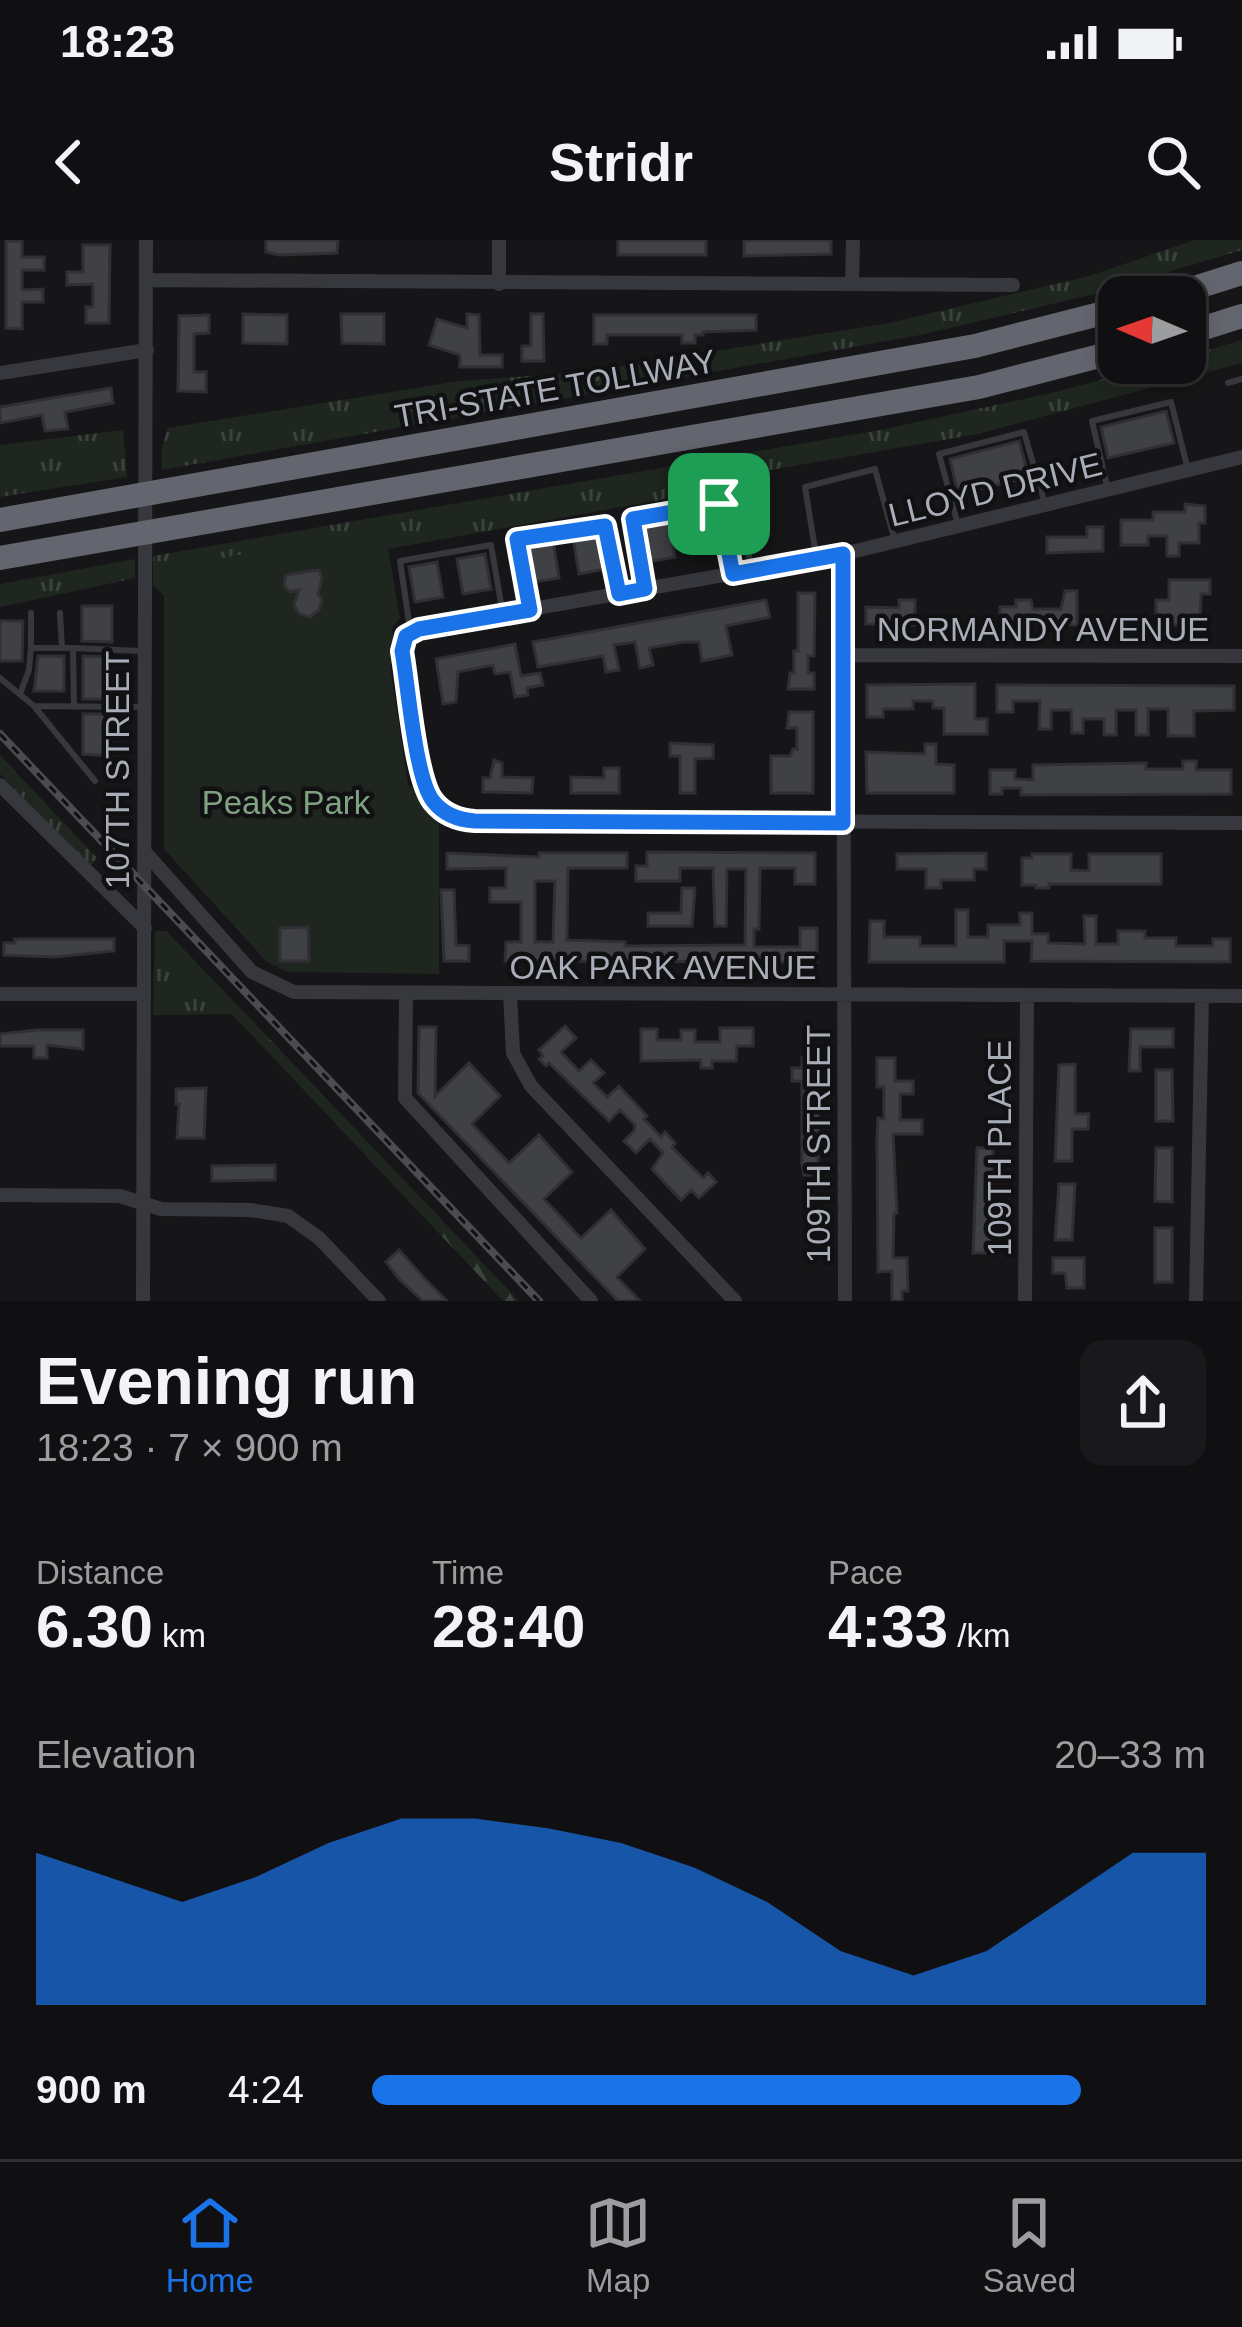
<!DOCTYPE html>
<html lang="en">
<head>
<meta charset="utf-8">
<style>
	:root { --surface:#101012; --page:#19191b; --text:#f1f3f6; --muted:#9c9d9f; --line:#303032; --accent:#1a73e8 }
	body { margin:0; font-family:Helvetica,sans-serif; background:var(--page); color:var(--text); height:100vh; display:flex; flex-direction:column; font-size:45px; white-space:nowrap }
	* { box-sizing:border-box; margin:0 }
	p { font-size:39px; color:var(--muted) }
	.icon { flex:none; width:66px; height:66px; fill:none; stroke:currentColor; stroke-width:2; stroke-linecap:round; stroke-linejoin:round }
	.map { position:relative; height:1061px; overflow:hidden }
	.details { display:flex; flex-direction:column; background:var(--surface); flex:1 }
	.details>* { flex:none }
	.needle { width:78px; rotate:272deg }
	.fabs { position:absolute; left:1098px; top:36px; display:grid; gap:24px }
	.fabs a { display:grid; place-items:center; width:108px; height:108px; border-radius:24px; background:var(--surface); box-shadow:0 6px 18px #0003,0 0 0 3px var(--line); font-size:60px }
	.pin { position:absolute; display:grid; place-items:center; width:102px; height:102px; color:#fff; margin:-51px; border-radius:24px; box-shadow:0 6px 18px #0006 }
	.round { display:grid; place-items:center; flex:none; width:126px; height:126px; border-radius:24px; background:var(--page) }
	.headline { display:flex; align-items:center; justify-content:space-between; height:204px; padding:0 36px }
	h1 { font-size:66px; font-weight:800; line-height:90px }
	.metrics { display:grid; grid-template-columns:repeat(3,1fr); gap:18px; height:204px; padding:12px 36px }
	.metrics div { display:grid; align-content:center }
	.metrics b { font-size:60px; font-weight:800 }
	.metrics small { font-size:33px; font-weight:400 }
	.metrics p { font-size:33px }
	.chart { height:336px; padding:24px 36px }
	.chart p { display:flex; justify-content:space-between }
	.chart svg { width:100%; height:216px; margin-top:12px; fill:var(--accent); opacity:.7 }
	ul { padding:0 36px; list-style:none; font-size:39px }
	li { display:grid; grid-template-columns:192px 144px 1fr; align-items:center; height:90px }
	li i { height:30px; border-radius:15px; background:var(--accent) }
	.status { display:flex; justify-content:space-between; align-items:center; height:84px; padding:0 60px; background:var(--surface); direction:ltr }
	.status svg { height:33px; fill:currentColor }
	header { display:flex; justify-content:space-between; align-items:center; height:156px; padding:0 36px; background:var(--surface); font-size:54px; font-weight:800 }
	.tabs { display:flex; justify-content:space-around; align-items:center; height:168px; border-top:3px solid var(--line); background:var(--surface); font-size:33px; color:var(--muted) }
	.tabs a { display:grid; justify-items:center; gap:6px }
	.tabs .on { color:var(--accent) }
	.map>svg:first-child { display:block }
	.grass { fill:url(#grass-tufts) }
	.forest { fill:url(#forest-firs) }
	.park { fill:#1e261f }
	.building { fill:#404145; stroke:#303034; stroke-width:3; fill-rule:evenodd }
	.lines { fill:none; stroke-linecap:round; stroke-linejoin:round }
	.lane { stroke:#37383d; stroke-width:6 }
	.street { stroke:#37383d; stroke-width:14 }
	.highway { stroke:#63666e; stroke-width:24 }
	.rail-casing { stroke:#4a4c52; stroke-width:8 }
	.rail { stroke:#111113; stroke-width:3; stroke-dasharray:9; stroke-linecap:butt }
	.route-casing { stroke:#fff; stroke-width:24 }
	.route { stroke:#1a73e8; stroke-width:15 }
	.labels { text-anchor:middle; stroke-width:9; stroke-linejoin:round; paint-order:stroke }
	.street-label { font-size:33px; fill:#a8adb8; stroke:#111113 }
	.park-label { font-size:33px; fill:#7fa381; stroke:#111113 }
</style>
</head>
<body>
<div class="status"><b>18:23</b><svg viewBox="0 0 49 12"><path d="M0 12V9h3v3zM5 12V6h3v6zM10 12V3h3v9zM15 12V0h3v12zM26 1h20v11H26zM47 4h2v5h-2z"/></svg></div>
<header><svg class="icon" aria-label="back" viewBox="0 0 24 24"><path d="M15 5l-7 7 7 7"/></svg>Stridr<svg class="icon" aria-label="search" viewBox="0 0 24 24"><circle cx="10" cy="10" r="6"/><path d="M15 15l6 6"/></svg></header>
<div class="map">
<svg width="1242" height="1061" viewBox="0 0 1242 1061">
	<defs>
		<pattern id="grass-tufts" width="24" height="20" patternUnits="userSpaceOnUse" patternTransform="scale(3)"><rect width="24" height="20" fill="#1e261f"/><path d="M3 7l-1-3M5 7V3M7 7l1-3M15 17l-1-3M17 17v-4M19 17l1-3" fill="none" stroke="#3c433d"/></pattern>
		<pattern id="forest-firs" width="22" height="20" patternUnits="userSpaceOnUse" patternTransform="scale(3)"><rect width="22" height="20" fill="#1e261f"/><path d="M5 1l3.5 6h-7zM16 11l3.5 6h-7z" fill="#3c433d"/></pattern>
	</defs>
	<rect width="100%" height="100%" fill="#161618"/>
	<path class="grass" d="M1195 0H1242V10L1094 54 920 95 162 230V208L168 188 460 141 586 132 889 83 1089 36Z
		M1242 100V123L978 194 753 233 754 243 388 309 384 291 165 328 164 355 153 346V316L880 190 1056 152 1163 123H1185V117Z
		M123 190 127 237 0 257V205Z
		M135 319V338L0 367V344Z
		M0 515 97 618 90 627 0 534Z
		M155 691H166L246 774 153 775Z"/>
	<path class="forest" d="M232 774H246L519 1061H503Z"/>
	<path class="park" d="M385 290 400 378 392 388 396 424 390 425 408 545 421 551 439 579V734L288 732 267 722 164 609V328Z"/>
	<path class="building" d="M266 0H338L337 13 279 15 266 12Z
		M618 0H706V15H618Z
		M744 0H831V14L744 16Z
		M6 1H22V17H44V30H22V50L43 49V62H22V89L6 88Z
		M83 5H110L109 83H86V67H93V44L67 45V32H83Z
		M243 74 287 75V104L243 103Z
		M341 74H384V104L342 103Z
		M467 74 479 75 480 115H502V127H460V115L429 105 437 79 467 88Z
		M531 74H543L544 121H522V106H531Z
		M209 75V93L194 94V132H206V152L178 151 179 76Z
		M594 75H756V90L703 92V95H695V103H682V95H607V104H594Z
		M111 148 113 163 65 172 68 189 45 191 42 175 0 183V167Z
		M1166 171 1174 203 1108 218 1101 187Z
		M1019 201 1029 237 958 254 950 219Z
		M1185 264 1205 266V283H1199V303H1179V316H1167V296H1148V305H1121V280H1153V272H1185Z
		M713 273 720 309 694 313 688 277Z
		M668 280 675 317 648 322 642 285Z
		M1087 287H1103V311L1047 313V297H1087Z
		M600 294 606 329 579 334 573 298Z
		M553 301 559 338 533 342 526 305Z
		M485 314 491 349 463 354 457 319Z
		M437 322 443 357 415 362 409 327Z
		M319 330 322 338 318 354 322 360 319 370 310 377 299 374 294 365 299 350 290 352 284 345 286 335Z
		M1169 340H1210V354H1201L1200 385H1156V360H1169Z
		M1065 351H1077V385L1000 383V367H1016V360H1031L1033 369H1061Z
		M798 353H815L814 416H808V433H814V449H788L790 433H794V411H798Z
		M766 360 770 377 726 386 732 415 702 421 699 402H683L649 408 653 425 640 428 635 402 614 405 619 430 606 432 603 416 538 427 533 402Z
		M899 360H915V385L866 384V367L899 368Z
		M82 366H112V402L82 401Z
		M0 381H23L22 421H0Z
		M515 404 521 436 540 433 543 445 527 448 528 455 515 457 510 432 495 434 493 425 458 432 456 462 443 464 436 419Z
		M38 416H64V451H34Z
		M83 416 112 417V459H83Z
		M975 444V479H987V494H944V468H933V461H913V469H883V477H867V445Z
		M997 445 1234 446V470L1194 471V496H1168V469H1148V495H1136V470H1116V495H1104V479H1083V493H1072L1071 470H1051V489H1039L1040 461H1013V472H997Z
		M789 472H813V553H771V516H790L793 509H797V488H787Z
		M83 474H112V516L83 514Z
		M670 503 713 505V518L695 519V553H680V516H670Z
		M925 504H936V524L954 525V553H867L866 512 925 514Z
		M494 520 502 523V537L533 538 532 553 483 552V538H490Z
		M1183 521H1196V530H1231V554L1021 555V548H1002V554H990V530H1015V539L1033 540V525L1146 523V529H1183Z
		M604 528H619V553H571V537L604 538Z
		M647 612 815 613V644H795V628H760L759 689H754V707H800V688H817V722L505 721 506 702H521V662H490V648H506V628L447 629V613L539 617V613H627V628H568L567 700 625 702V706L745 705 746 629H727L726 686H715L713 628H680V641H636V626H647ZM535 641H555L553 702H535Z
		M986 613V629H974V640H941V648H926V629H897V614Z
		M1032 614H1071V630L1089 631V614H1161V644H1049V648H1036V645H1022V618H1032Z
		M682 648H695L692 686H648V673H681Z
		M441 650H454L456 705 469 706V721H444Z
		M956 670H968V697H988V685H1020V673H1032V694H1048V703L1085 704 1084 676H1096V704H1118V691H1145V698H1176V706H1213V699H1230V722L1031 721 1032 701H1004V722H869L870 681H884V697H920V706H956Z
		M308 687 309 721H280V688Z
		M15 699H114V711L55 717 4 715V703H15Z
		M565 786 576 798 561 812 579 831 591 820 604 833 593 843 607 857 619 846 647 876 644 879 661 897 665 892 675 903 672 907 703 938 708 933 716 942 699 958 691 950 681 960 652 929 663 913 650 899 636 913 624 901 634 891 635 885 620 870 609 881 549 823 546 826 539 819 543 816 539 810Z
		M419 787H436L435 856 469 823 500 856 472 884 509 923 539 895 572 932 544 959 581 998 611 970 645 1009 617 1037 640 1061H618L418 853Z
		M720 788H753V806H737L736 821H712V828H701V820L641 821V789H657V800H681V790H695V802H720Z
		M1131 789H1173V807H1140V831H1129Z
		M37 790H83V809L47 805V818H34V806H0V794Z
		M802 818H819L818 935H804L802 925V841H792V828H802Z
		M877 818H895V841H913V854H900V880H922V894H893L897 973H894L893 1018H907L908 1051H902V1061H892V1031L878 1032 877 897 878 878 884 879V847H877Z
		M1075 824V874H1089L1088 889H1072V921H1055L1059 825Z
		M1156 830H1172L1173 881H1156Z
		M206 848 204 898H177L179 864H176V849Z
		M977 908H993L991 1013H973Z
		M1156 908H1172V962L1155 961Z
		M275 925V940L212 941V926Z
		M1059 944H1075L1072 1000H1055Z
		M1155 988H1172V1042H1155Z
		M399 1010 426 1040 447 1061H423L400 1040 386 1022Z
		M1053 1018H1084V1048H1067L1065 1033H1053Z"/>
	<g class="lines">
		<path class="lane" d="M1228 143 1242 139
			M1107 246 1092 181 1171 162 1187 226
			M958 285 939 214 1024 192 1044 261
			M816 315 805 247 875 229 894 298
			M751 327 739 262 754 259
			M645 349 633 279 719 264 732 330
			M531 370 517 299 606 286 618 351
			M60 373 62 408
			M410 389 400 321 491 305 503 375
			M31 408V373
			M73 408 141 411
			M0 438 34 466
			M20 454 29 430 31 408H73L74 467
			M95 541 34 466 144 467"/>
		<path class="street" d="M146 40 1013 45
			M499 44V0
			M852 44 853 0
			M0 133 147 110
			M1242 217 843 314 419 389 406 396 402 411 425 546 441 570 462 580 1242 583
			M843 314 845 1061
			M844 415 1242 416
			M0 545 145 688
			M144 611 252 732 294 752 1242 756
			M406 753 405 858 591 1061
			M0 754H144
			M510 754 513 813 531 846 735 1061
			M0 955 120 956 161 969 251 970 288 976 319 998 379 1061
			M143 1061 146 0
			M1025 1061 1027 755
			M1196 1061 1202 756"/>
		<path class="highway" d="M1166 57 1242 33
			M1185 94 1242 76
			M0 280 975 106 1119 69
			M0 318 979 147 1119 111"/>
		<g class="rail-casing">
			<path id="rail" d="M0 494 539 1061"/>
		</g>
		<use href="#rail" class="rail"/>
	</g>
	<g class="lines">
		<g class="route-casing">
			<path id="route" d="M719 264 733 334 843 314V583L475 581C458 580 444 575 433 561 415 538 408 444 402 411L406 396 419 389 530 370 517 299 605 286 619 354 645 349 633 279Z"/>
		</g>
		<use href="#route" class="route"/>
	</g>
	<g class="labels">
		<g class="street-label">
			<text transform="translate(555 148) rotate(-10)" y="12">TRI-STATE TOLLWAY</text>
			<text transform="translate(995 249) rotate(-14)" y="12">LLOYD DRIVE</text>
			<text x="1043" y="401">NORMANDY AVENUE</text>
			<text transform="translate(117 530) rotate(-90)" y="12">107TH STREET</text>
			<text x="663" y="739">OAK PARK AVENUE</text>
			<text transform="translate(818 904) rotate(-90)" y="12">109TH STREET</text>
			<text transform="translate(999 908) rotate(-90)" y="12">109TH PLACE</text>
		</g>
		<g class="park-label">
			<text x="286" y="574">Peaks Park</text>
		</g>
	</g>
</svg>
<div class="fabs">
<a><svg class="needle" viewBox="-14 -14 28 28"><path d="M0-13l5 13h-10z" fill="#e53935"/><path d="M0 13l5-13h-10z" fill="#9c9d9f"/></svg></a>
</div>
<div class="pin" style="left:719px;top:264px;background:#1e9e55"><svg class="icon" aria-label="arrive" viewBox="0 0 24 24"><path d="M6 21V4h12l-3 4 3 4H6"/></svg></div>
</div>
<section class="details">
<div class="headline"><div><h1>Evening run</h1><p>18:23 · 7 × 900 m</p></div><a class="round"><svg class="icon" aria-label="share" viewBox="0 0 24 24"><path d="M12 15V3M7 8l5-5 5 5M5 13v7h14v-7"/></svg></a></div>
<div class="metrics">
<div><p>Distance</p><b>6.30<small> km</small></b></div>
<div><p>Time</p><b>28:40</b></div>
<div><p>Pace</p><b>4:33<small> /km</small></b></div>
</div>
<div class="chart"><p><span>Elevation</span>20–33 m</p>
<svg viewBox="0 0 160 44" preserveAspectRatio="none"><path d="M0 44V13L10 18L20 23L30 18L40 11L50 6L60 6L70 8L80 11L90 16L100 23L110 33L120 38L130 33L140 23L150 13L160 13V44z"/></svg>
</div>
<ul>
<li><b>900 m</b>4:24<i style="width:85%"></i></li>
</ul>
</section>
<nav class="tabs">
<a class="on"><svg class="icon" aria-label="home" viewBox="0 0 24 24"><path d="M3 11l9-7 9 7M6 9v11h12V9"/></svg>Home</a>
<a><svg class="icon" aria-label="map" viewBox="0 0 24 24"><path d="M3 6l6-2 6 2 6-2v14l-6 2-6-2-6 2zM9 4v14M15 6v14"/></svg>Map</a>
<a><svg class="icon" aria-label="saved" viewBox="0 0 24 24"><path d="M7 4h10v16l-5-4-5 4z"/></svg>Saved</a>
</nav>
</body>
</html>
